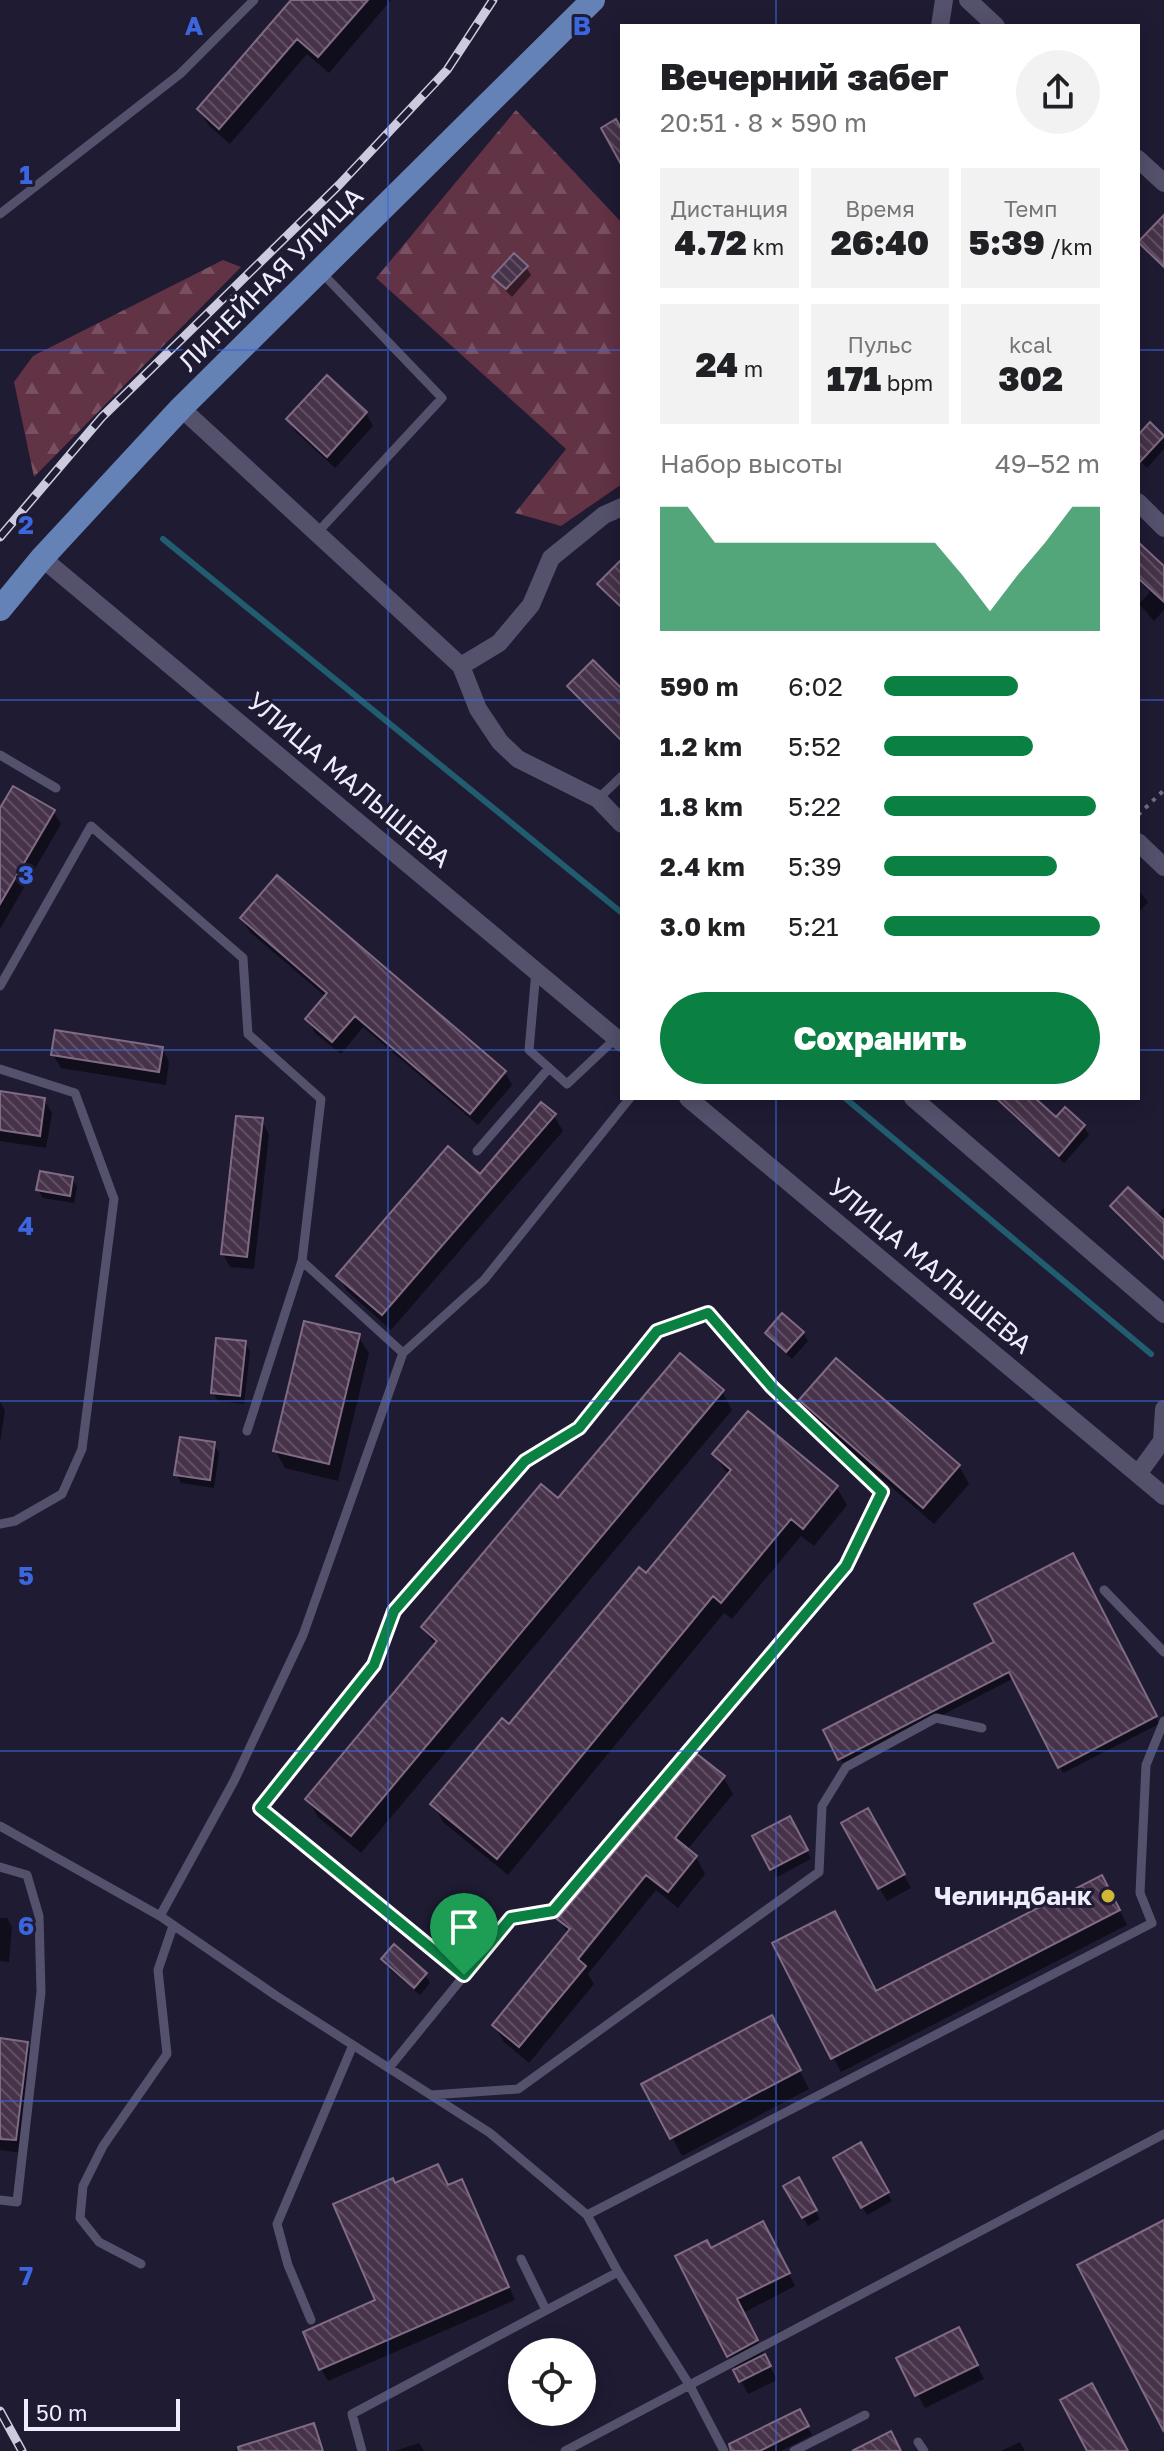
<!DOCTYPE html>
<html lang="ru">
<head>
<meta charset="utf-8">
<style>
	:root { --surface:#fff; --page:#f2f2f2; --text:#202124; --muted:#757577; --accent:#0b8043 }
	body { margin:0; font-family:"Golos Text",sans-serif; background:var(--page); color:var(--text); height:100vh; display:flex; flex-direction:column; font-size:30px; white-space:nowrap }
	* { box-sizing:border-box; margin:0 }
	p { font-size:26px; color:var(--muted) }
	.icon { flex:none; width:44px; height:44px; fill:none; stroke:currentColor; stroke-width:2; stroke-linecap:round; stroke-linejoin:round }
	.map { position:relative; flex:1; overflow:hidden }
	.sheet { position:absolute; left:620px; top:24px; width:520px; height:1076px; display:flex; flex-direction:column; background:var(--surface); border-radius:0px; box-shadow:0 4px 20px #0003 }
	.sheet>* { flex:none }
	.controls { position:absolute; left:508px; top:2338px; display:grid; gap:16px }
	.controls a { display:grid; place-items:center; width:88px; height:88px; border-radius:50%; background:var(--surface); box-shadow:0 4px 20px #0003; font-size:40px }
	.scale { position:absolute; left:24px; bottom:20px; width:156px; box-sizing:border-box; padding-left:8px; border:4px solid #eeedfe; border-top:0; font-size:22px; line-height:28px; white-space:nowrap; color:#eeedfe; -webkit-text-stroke:6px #1e1b33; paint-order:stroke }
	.pin { position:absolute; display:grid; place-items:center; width:68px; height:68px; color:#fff; margin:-82px -34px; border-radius:50% 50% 50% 0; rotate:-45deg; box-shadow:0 0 8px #0007 }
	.pin .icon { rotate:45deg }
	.round { display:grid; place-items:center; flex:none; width:84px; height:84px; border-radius:42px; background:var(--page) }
	.head { display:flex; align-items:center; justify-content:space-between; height:136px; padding:0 40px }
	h1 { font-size:36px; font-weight:800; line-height:60px }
	.figures { display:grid; grid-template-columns:repeat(3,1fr); gap:12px; height:136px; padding:8px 40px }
	.figures div { display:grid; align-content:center; border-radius:0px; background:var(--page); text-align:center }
	.figures b { font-size:34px; font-weight:800 }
	.figures small { font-size:22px; font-weight:400 }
	.figures p { font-size:22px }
	.chart { height:224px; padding:16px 40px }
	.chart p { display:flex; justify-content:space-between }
	.chart svg { width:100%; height:144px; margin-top:8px; fill:var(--accent); opacity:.7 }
	.button { display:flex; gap:16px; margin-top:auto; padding:16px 40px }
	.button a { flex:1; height:92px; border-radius:48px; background:var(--accent); color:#fff; font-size:32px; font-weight:800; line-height:92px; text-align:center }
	ul { padding:0 40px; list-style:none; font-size:26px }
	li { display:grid; grid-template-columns:128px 96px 1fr; align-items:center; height:60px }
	li i { height:20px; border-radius:10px; background:var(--accent) }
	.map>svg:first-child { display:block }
	.forest { fill:url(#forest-firs) }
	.shadow { fill:#0007 }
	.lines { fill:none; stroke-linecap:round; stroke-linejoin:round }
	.stream { stroke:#215c6f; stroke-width:6 }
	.building { fill:url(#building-back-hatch); stroke:#816b84; stroke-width:2 }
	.path { stroke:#6f6d82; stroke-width:4; stroke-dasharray:4 6; stroke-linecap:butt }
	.service { stroke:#54516d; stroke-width:9 }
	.minor { stroke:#54516d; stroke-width:18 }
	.primary { stroke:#6482b6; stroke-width:24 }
	.rail-casing { stroke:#cccbdd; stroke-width:9 }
	.rail { stroke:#1e1b33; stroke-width:6; stroke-dasharray:18; stroke-linecap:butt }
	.route-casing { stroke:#fff; stroke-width:16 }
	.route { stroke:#0b8043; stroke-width:10 }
	.grid { fill:none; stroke:#3c66de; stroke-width:2; stroke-opacity:0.55 }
	.poi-dot { fill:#d2b736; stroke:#1e1b33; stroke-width:3 }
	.labels { text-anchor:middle; stroke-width:6; stroke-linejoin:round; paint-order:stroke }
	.street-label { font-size:26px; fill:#eeedfe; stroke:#1e1b33 }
	.poi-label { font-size:26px; font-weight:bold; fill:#eeedfe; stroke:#1e1b33; text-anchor:end }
	.grid-label { font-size:26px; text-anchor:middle; font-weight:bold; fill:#3c66de; stroke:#1e1b33; stroke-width:6; stroke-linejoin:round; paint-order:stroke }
</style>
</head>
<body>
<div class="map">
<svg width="1164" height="2451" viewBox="0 0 1164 2451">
	<defs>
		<pattern id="forest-firs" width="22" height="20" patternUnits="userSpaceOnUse" patternTransform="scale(2)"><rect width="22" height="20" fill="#623245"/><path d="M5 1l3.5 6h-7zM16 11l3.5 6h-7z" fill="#795061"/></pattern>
		<pattern id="building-back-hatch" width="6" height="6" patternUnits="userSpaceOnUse" patternTransform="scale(2)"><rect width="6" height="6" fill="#463249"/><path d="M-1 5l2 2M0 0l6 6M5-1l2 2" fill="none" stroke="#615064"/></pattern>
	</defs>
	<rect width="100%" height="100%" fill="#1e1b33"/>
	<path class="forest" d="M516 110 622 223V484L561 526 515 513 566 449 376 278Z
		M223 260 241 267 34 477 14 382 33 356Z"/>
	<path class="shadow" d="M294 0H391L329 73 307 54 230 144 209 126 199 110Z
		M526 267 531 275 512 297 500 285 495 277Z
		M366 413 373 426 335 468 296 432 288 419Z
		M1150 424 1164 438V449L1147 468 1138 459V438Z
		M1138 544 1164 567V610L1154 621 1139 604 1150 592 1138 580Z
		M622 562V610L605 593 600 585Z
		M570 686 622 691V742L575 694Z
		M53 811 61 824 0 929V812Z
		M1138 890 1148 902 1138 913Z
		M242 919 505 1072 512 1085 478 1125 363 1027 341 1054 315 1033 308 1019 326 997 250 932Z
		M162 1048 169 1062 166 1085 61 1068 53 1055Z
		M0 1093 44 1100 52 1113 46 1148 0 1141Z
		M1014 1098H1032L1056 1120 1065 1110 1084 1127 1089 1135 1064 1163 1011 1114 1006 1106Z
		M554 1116 563 1131 391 1330 347 1291 338 1276 480 1177Z
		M261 1120 269 1134 254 1269 230 1267 223 1254Z
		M72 1179 77 1187 74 1203 43 1198 38 1190Z
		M1112 1206 1156 1216 1164 1208 1163 1260 1117 1215Z
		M767 1333H803L808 1341 792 1359 772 1342Z
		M358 1336 369 1353 338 1481 285 1468 275 1450Z
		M245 1342 250 1351 244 1404 218 1401 213 1393Z
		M722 1392 732 1410 361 1853 318 1817 308 1799 435 1646 423 1627 558 1501Z
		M802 1401 959 1466 969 1484 934 1524 812 1418Z
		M0 1402 5 1410 0 1443Z
		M214 1444 219 1453 214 1488 181 1483 176 1474Z
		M714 1454 837 1488 847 1505 814 1546 801 1536 732 1619 724 1613 508 1875 443 1822 433 1804 509 1727 646 1575 729 1476Z
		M1073 1555 1159 1724 1063 1773 1014 1678 844 1766 826 1731 996 1643Z
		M723 1777 733 1794 687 1850 696 1857 705 1874 678 1908 656 1890 588 1974 594 1984 529 2063 504 2042 494 2025 568 1934 560 1920Z
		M867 1810 911 1888 887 1901 843 1824Z
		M790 1819 811 1859 777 1877 755 1837Z
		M1110 1891 1127 1925 841 2072 775 1944 876 1993Z
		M0 1918H7L12 1927 9 1962 0 1961Z
		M383 1960 425 1974 430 1983 420 1995 388 1968Z
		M781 2035 809 2089 682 2156 644 2085Z
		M0 2040 27 2043 34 2057 23 2153 0 2150Z
		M861 2145 892 2201 867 2215 835 2158Z
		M798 2180 820 2219 808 2226 786 2186Z
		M461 2181 515 2300 328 2381 321 2369 378 2301 394 2185 448 2187Z
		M770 2237 795 2286 743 2313 777 2380 748 2394 728 2356 711 2250Z
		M966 2343 984 2379 925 2408 899 2359Z
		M799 2411 812 2435 781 2451H737Z
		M313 2425 325 2451H234Z
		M1020 2442 1025 2451H1001Z
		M419 2443 424 2451H395Z"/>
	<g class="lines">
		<path class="stream" d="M163 539 622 913
			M845 1098 1151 1354"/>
	</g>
	<path class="building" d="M291 0H368L318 57 297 39 219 129 197 109Z
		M616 119 622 130V166L601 128Z
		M1164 215V267L1138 242Z
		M514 253 528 266 506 289 492 277Z
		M327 375 367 412 327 457 286 419Z
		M1150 422 1164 436 1138 464V435Z
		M1138 542 1164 566V602L1138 578Z
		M622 559V608L597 584Z
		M593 660 622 689V741L567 686Z
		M13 786 55 810 0 904V808Z
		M277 875 506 1071 470 1114 355 1016 332 1042 305 1019 327 993 240 918Z
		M55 1030 163 1047 159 1072 51 1055Z
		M0 1091 45 1098 40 1136 0 1130Z
		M996 1098H1035L1056 1117 1065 1107 1085 1125 1059 1156Z
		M541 1102 556 1114 382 1315 336 1276 448 1146 480 1174Z
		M236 1116 263 1118 247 1257 221 1254Z
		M40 1171 73 1177 70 1196 36 1190Z
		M1128 1187 1164 1220V1259L1110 1206Z
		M782 1313 804 1332 786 1352 765 1333Z
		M304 1321 360 1334 329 1464 273 1451Z
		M216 1338 246 1341 240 1396 211 1393Z
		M680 1353 724 1390 351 1836 305 1799 437 1641 421 1627 541 1484 558 1498Z
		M836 1358 960 1465 923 1508 799 1400Z
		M748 1411 838 1486 803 1529 791 1519 721 1603 713 1596 497 1859 430 1804 502 1718 509 1724 639 1567 646 1573 731 1470 712 1454Z
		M180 1437 215 1442 210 1480 174 1475Z
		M1073 1553 1157 1716 1058 1768 1009 1672 838 1760 823 1730 994 1642 974 1604Z
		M697 1754 725 1776 675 1838 697 1856 668 1892 646 1875 578 1959 586 1966 519 2047 492 2025 570 1929 557 1919Z
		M868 1808 905 1874 878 1889 841 1823Z
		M790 1816 808 1850 770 1870 752 1836Z
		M1102 1875 1120 1910 831 2059 772 1943 835 1911 876 1991Z
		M394 1944 427 1973 414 1988 381 1959Z
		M772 2015 801 2070 670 2139 641 2084Z
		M0 2038 28 2042 16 2140 0 2139Z
		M861 2142 889 2192 861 2208 833 2158Z
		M438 2164 448 2185 462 2179 509 2287 319 2370 303 2332 375 2300 333 2204 393 2178 395 2183Z
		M799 2177 817 2210 802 2218 783 2186Z
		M1164 2220V2432L1077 2265Z
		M763 2221 790 2273 737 2299 758 2340 727 2357 675 2256 707 2240 711 2248Z
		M959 2327 978 2365 915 2396 896 2358Z
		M765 2354 771 2366 739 2382 733 2370Z
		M1092 2383 1128 2451H1087L1060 2400Z
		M800 2409 809 2426 760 2451H731L729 2444Z
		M314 2423 323 2451H239L238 2447Z
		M891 2431 901 2451H852Z"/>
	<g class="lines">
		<path class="path" d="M1138 815 1164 790"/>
		<path class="service" d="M0 214 180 74 254 0
			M317 533 442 398 322 273
			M0 755 56 788
			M598 799 622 776
			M536 971 529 1050 567 1084 616 1038
			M0 986 91 826 243 958 248 1034 321 1099 302 1261 403 1353
			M0 1069 75 1093 114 1199 82 1449 62 1494 15 1521 0 1524
			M477 1151 549 1068
			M247 1431 302 1261
			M1104 1590 1164 1652
			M0 1826 160 1916 275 1995 490 2133 587 2215 618 2272 690 2386 724 2451
			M0 1867 27 1875 39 1916 41 1992 17 2202 0 2200
			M160 1916 234 1781 303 1635 403 1353 484 1280 630 1098
			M389 2068 511 1918 553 1911 846 1566 882 1492 772 1387 708 1313 657 1331 579 1428 525 1461 394 1611 374 1665 260 1808 464 1975
			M431 2095 518 2089 819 1872 822 1806 846 1767 936 1718 982 1728
			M587 2215 1152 1923 1140 1893 1146 1765 1164 1721
			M521 2259 546 2310
			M141 2264 99 2242 80 2218 83 2186 103 2146 167 2054 158 1970 173 1926
			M311 2320 288 2265 277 2224 353 2045
			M918 2442 924 2451
			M362 2451 352 2414 618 2272
			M565 2451 1164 2134
			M794 2451 865 2415"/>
		<path class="minor" d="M968 0 996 26
			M940 26 944 0
			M1138 159 1164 183
			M181 408 461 666 478 709 500 742 518 759 598 799 622 824
			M1138 502 1164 528
			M42 558 622 1043
			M461 666 499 643 531 605 551 558 604 515 622 507
			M1138 842 1164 867
			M688 1098 1164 1496
			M913 1098 1164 1314
			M1138 1474 1162 1441 1164 1409"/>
		<path class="primary" d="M0 609 42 558 181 408 593 0"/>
		<g class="rail-casing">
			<path id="rail" d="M0 537 102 417 339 185 447 70 493 0
				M0 2411 22 2451"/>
		</g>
		<use href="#rail" class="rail"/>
	</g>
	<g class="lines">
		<g class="route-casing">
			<path id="route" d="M708 1313 772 1387 882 1492 846 1566 553 1911 511 1918 464 1975 260 1808 374 1665 394 1611 525 1461 579 1428 657 1331Z"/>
		</g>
		<use href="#route" class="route"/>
	</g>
	<path class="grid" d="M388 0V2451M776 0V26M0 350H622M1138 350H1164M0 700H622M1138 700H1164M0 1050H622M1138 1050H1164M776 1098V2451M0 1401H1164M0 1751H1164M0 2101H1164"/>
	<circle class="poi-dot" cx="1108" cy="1896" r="8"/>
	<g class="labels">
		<g class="street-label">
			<text transform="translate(271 279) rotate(-45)" y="9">ЛИНЕЙНАЯ УЛИЦА</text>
			<text transform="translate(349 780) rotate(40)" y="9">УЛИЦА МАЛЫШЕВА</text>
			<text transform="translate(930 1266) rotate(40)" y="9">УЛИЦА МАЛЫШЕВА</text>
		</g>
		<g class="poi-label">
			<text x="1092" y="1905">Челиндбанк</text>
		</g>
	</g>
	<g class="grid-label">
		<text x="194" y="35">A</text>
		<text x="582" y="35">B</text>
		<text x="26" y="184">1</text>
		<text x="26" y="534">2</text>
		<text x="26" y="884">3</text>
		<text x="26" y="1235">4</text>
		<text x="26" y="1585">5</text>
		<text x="26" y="1935">6</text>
		<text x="26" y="2285">7</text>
	</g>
</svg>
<div class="controls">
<a><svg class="icon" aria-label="locate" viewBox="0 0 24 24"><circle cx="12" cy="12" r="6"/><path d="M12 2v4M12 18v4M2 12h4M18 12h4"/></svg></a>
</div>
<div class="scale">50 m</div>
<div class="pin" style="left:464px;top:1975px;background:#1e9e55"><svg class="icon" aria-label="arrive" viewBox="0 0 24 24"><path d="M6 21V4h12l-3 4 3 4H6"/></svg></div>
<section class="sheet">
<div class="head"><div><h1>Вечерний забег</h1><p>20:51 · 8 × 590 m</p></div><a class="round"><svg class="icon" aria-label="share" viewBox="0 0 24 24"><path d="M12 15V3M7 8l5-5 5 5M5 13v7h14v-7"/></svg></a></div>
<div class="figures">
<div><p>Дистанция</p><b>4.72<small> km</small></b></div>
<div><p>Время</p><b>26:40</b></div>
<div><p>Темп</p><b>5:39<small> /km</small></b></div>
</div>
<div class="figures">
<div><b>24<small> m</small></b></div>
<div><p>Пульс</p><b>171<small> bpm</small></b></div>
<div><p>kcal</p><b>302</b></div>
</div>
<div class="chart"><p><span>Набор высоты</span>49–52 m</p>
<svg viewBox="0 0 160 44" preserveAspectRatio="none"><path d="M0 44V6L10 6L20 17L30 17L40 17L50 17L60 17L70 17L80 17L90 17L100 17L110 27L120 38L130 27L140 17L150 6L160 6V44z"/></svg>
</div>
<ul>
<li><b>590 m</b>6:02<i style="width:62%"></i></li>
<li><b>1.2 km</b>5:52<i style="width:69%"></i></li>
<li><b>1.8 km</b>5:22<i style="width:98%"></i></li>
<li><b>2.4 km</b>5:39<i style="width:80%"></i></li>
<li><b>3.0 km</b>5:21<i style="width:100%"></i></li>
</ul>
<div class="button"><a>Сохранить</a></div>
</section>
</div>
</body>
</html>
